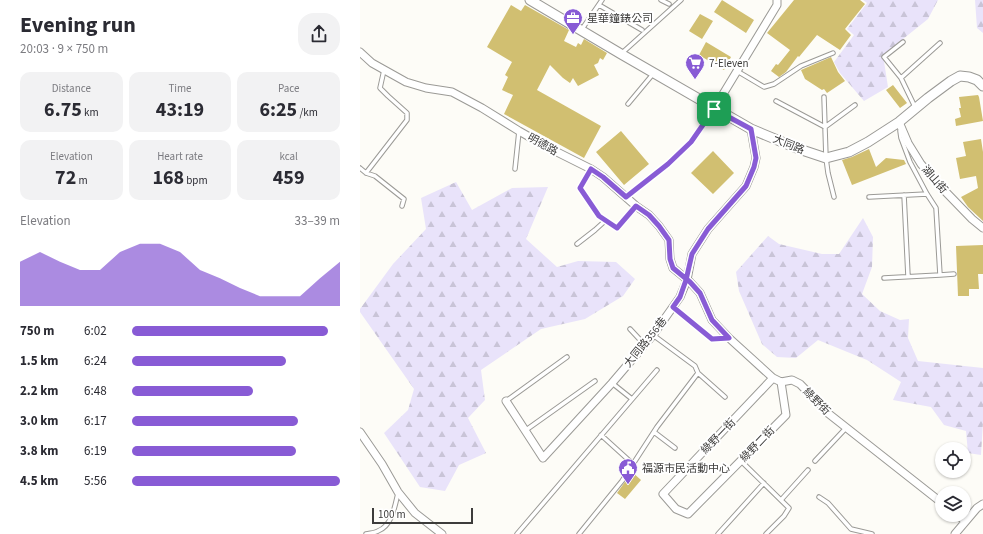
<!DOCTYPE html>
<html lang="en">
<head>
<meta charset="utf-8">
<style>
	:root { --surface:#fff; --page:#f2f2f3; --text:#2b2b33; --muted:#7c7c81; --accent:#885bd5 }
	body { margin:0; font-family:"Source Sans 3","Noto Sans TC",sans-serif; background:var(--page); color:var(--text); height:100vh; display:flex; flex-direction:column; font-size:15px; white-space:nowrap }
	* { box-sizing:border-box; margin:0 }
	p { font-size:13px; color:var(--muted) }
	.icon { flex:none; width:22px; height:22px; fill:none; stroke:currentColor; stroke-width:2; stroke-linecap:round; stroke-linejoin:round }
	.map { position:relative; flex:1; overflow:hidden }
	.panel { display:flex; flex-direction:column; background:var(--surface); width:360px }
	.panel>* { flex:none }
	.buttons { position:absolute; left:575px; top:442px; display:grid; gap:8px }
	.buttons a { display:grid; place-items:center; width:36px; height:36px; border-radius:50%; background:var(--surface); box-shadow:0 1px 3px #0004; font-size:20px }
	.scale { position:absolute; left:12px; bottom:10px; width:101px; box-sizing:border-box; padding-left:4px; border:2px solid #3d3c3b; border-top:0; font-size:11px; line-height:14px; white-space:nowrap; color:#3d3c3b; -webkit-text-stroke:3px #fff; paint-order:stroke }
	.pin { position:absolute; display:grid; place-items:center; width:34px; height:34px; color:#fff; margin:-17px; border-radius:8px; box-shadow:0 2px 6px #0006 }
	.round { display:grid; place-items:center; flex:none; width:42px; height:42px; border-radius:16px; background:var(--page) }
	.headline { display:flex; align-items:center; justify-content:space-between; height:68px; padding:0 20px }
	h1 { font-size:22px; font-weight:700; line-height:30px }
	.metrics { display:grid; grid-template-columns:repeat(3,1fr); gap:6px; height:68px; padding:4px 20px }
	.metrics div { display:grid; align-content:center; border-radius:10px; background:var(--page); text-align:center }
	.metrics b { font-size:20px; font-weight:700 }
	.metrics small { font-size:11px; font-weight:400 }
	.metrics p { font-size:11px }
	.chart { height:112px; padding:8px 20px }
	.chart p { display:flex; justify-content:space-between }
	.chart svg { width:100%; height:72px; margin-top:4px; fill:var(--accent); opacity:.7 }
	ul { padding:0 20px; list-style:none; font-size:13px }
	li { display:grid; grid-template-columns:64px 48px 1fr; align-items:center; height:30px }
	li i { height:10px; border-radius:5px; background:var(--accent) }
	main { display:flex; flex:1; min-height:0 }
	.map>svg:first-child { display:block }
	.forest { fill:url(#forest-firs) }
	.building { fill:#d1bf71 }
	.lines { fill:none; stroke-linecap:round; stroke-linejoin:round }
	.service-casing { stroke:#9b9a96; stroke-width:5.5 }
	.minor-casing { stroke:#9b9a96; stroke-width:9 }
	.tertiary-casing { stroke:#9b9a96; stroke-width:11 }
	.service { stroke:#fff; stroke-width:3.5 }
	.minor { stroke:#fff; stroke-width:7 }
	.tertiary { stroke:#fff; stroke-width:9 }
	.route-casing { stroke:#fff; stroke-width:8 }
	.route { stroke:#885bd5; stroke-width:5 }
	.labels { text-anchor:middle; stroke-width:4; stroke-linejoin:round; paint-order:stroke }
	.poi-label { font-size:11px; fill:#3d3c3b; stroke:#fff; text-anchor:start }
	.street-label { font-size:11px; fill:#3d3c3b; stroke:#fff }
</style>
</head>
<body>
<main>
<section class="panel">
<div class="headline"><div><h1>Evening run</h1><p>20:03 · 9 × 750 m</p></div><a class="round"><svg class="icon" aria-label="share" viewBox="0 0 24 24"><path d="M12 15V3M7 8l5-5 5 5M5 13v7h14v-7"/></svg></a></div>
<div class="metrics">
<div><p>Distance</p><b>6.75<small> km</small></b></div>
<div><p>Time</p><b>43:19</b></div>
<div><p>Pace</p><b>6:25<small> /km</small></b></div>
</div>
<div class="metrics">
<div><p>Elevation</p><b>72<small> m</small></b></div>
<div><p>Heart rate</p><b>168<small> bpm</small></b></div>
<div><p>kcal</p><b>459</b></div>
</div>
<div class="chart"><p><span>Elevation</span>33–39 m</p>
<svg viewBox="0 0 160 44" preserveAspectRatio="none"><path d="M0 44V17L10 11L20 17L30 22L40 22L50 11L60 6L70 6L80 11L90 22L100 27L110 33L120 38L130 38L140 38L150 27L160 17V44z"/></svg>
</div>
<ul>
<li><b>750 m</b>6:02<i style="width:94%"></i></li>
<li><b>1.5 km</b>6:24<i style="width:74%"></i></li>
<li><b>2.2 km</b>6:48<i style="width:58%"></i></li>
<li><b>3.0 km</b>6:17<i style="width:80%"></i></li>
<li><b>3.8 km</b>6:19<i style="width:79%"></i></li>
<li><b>4.5 km</b>5:56<i style="width:100%"></i></li>
</ul>
</section>
<div class="map">
<svg width="623" height="534" viewBox="0 0 623 534">
	<defs>
		<pattern id="forest-firs" width="22" height="20" patternUnits="userSpaceOnUse"><rect width="22" height="20" fill="#e9e3fa"/><path d="M5 1l3.5 6h-7zM16 11l3.5 6h-7z" fill="#c9c4d7"/></pattern>
	</defs>
	<rect width="100%" height="100%" fill="#fdfcf7"/>
	<path class="forest" d="M503 0H578L568 19 523 55 528 87 504 101 480 73 474 62 494 35 487 29 507 3Z
		M615 0H623V33L617 28Z
		M96 182 112 210 152 188 188 187 166 239 197 267 218 261 256 262 275 279 263 296 225 319 181 329 121 370 125 400 108 418 126 453 99 465 85 491 60 487 24 433 48 410 54 389 0 312V309L33 264 66 229 61 198Z
		M503 218 513 237 512 267 502 294 520 311 540 320 549 319 548 338 558 361 623 368V422L621 455 608 453 606 431 584 425 571 407 533 400 541 382 507 360 458 340 436 358 417 357 402 344 379 291 376 272 408 236 419 244 462 254H479Z"/>
	<path class="building" d="M362 0 394 20 386 33 354 12Z
		M434 0H500L505 4 485 29 491 35 480 50 457 35 439 57 438 56 426 72 419 77 411 71 416 64 418 65 430 50 407 33Z
		M151 5 161 11 165 5 209 30 204 41 216 47 218 43 221 45 224 39 247 53 243 60 240 58 238 63 234 65 239 75 218 86 213 78 210 83 203 78 190 65 177 90 241 126 224 158 144 114 153 95 142 90 148 77 145 75 152 62 127 47Z
		M340 14 353 21 342 39 329 31Z
		M346 42 371 57 364 70 339 55Z
		M471 57 478 72 485 81 467 93 464 89 462 90 445 79 441 70Z
		M533 85 547 103 540 108 526 90Z
		M618 95 619 97 623 121 596 126 595 119 601 117 599 108H601L599 97Z
		M261 131 289 164 264 185 236 152Z
		M621 139 623 152V221L608 207 601 197 618 188 616 176 600 179 596 158 606 156 603 142Z
		M509 149 516 167 526 158 544 160 546 164 492 185 482 160 492 157Z
		M353 151 374 173 353 194 331 173Z
		M623 245V274H618L619 289H609V296H598L596 246Z
		M272 472 281 480 265 499 257 493Z"/>
	<g class="lines">
		<g class="service-casing">
			<path id="service" d="M301 0 309 4
				M239 5 282 30
				M222 29 242 0
				M543 42 524 57 541 78 555 107
				M262 53 321 0
				M377 71 404 87 414 84 441 66 473 53
				M541 78 580 43
				M464 97 466 158 468 173 474 197
				M416 101 465 127 495 105
				M268 104 293 74
				M540 131 541 138 550 162 567 194 576 208 580 275 594 274
				M0 168 6 173 15 176 44 199 42 206
				M155 169 159 131
				M231 169 220 188 239 216 257 228 276 206
				M6 173 47 120V113L28 96 20 88 24 70
				M544 195 548 276
				M266 197 308 164 331 142 354 109
				M509 197 567 194
				M217 244 235 230 246 220
				M524 278 580 275
				M313 307 352 339 368 338
				M270 329 284 344
				M338 373 365 397
				M252 383 272 399
				M146 401 207 357
				M166 430 235 381
				M294 432 315 448
				M241 435 273 464
				M381 461 429 508 424 516 406 534
				M455 461 486 428
				M459 497 468 503 491 529 512 534
				M421 500 448 470
				M6 534C10 533 15 533 18 531 32 526 35 506 38 493
				M157 534 297 370
				M219 534 262 481 297 427 338 373 335 366 293 335
				M358 534 404 483"/>
		</g>
		<g class="minor-casing">
			<path id="minor" d="M0 52 12 63 46 82 66 88 92 92 122 108 159 131 189 148 231 169 243 177 276 206 289 215 299 226 309 240 310 259 313 268 330 282 340 293 352 320 369 338 413 378 421 382 432 380 440 384 469 414 582 503
				M354 109 417 5V0
				M539 122 548 143 561 164 580 186 612 219 623 228
				M413 378 303 494 316 509 328 514 426 415 421 382
				M146 401 183 458 252 383 293 335 320 297 327 280 332 254 348 229 386 186 394 167 396 158 391 129
				M0 432 22 464 38 492 55 513 82 534
				M598 515 605 521
				M595 534 617 508 623 504"/>
		</g>
		<g class="tertiary-casing">
			<path id="tertiary" d="M170 0 261 54 391 129 439 149 466 158 489 152 508 142 539 122 568 98 591 81 600 76 609 77 617 80 623 86"/>
		</g>
		<use href="#service" class="service"/>
		<use href="#minor" class="minor"/>
		<use href="#tertiary" class="tertiary"/>
	</g>
	<g class="lines">
		<g class="route-casing">
			<path id="route" d="M354 109 331 142 308 164 266 197 243 177 231 169 220 188 239 216 257 228 276 206 289 215 299 226 309 240 310 259 313 268 330 282 340 293 352 320 369 338 352 339 313 307 320 297 326 280 332 254 348 229 386 186 394 167 396 158 391 129 354 109"/>
		</g>
		<use href="#route" class="route"/>
	</g>
	<defs>
		<g id="office-pin" transform="scale(1)"><path d="M0 17L-7.5 6A9.5 9.5 0 1 1 7.5 6Z" fill="#885bd5" stroke="#fff"/><path d="M-6-3h4V-5.5h4V-3h4V5H-6ZM-1-4.5V-3h2v-1.5ZM-6 0V1H6V0Z" fill="#fff"/></g>
		<g id="supermarket-pin" transform="scale(1)"><path d="M0 17L-7.5 6A9.5 9.5 0 1 1 7.5 6Z" fill="#885bd5" stroke="#fff"/><path d="M-6-5.5h2.5l.6 2H6L4.5 2H-2.5L-4.4-4H-6ZM-1.5 3.2a1.3 1.3 0 1 0 .1 0ZM3 3.2a1.3 1.3 0 1 0 .1 0Z" fill="#fff"/></g>
		<g id="civic-pin" transform="scale(1)"><path d="M0 17L-7.5 6A9.5 9.5 0 1 1 7.5 6Z" fill="#885bd5" stroke="#fff"/><path d="M-.6-6.5H3V-4.5H.6V-3L4-1V1h2V6H-6V1h2V-1L-.6-3ZM-1.2 2.5V6h2.4V2.5Z" fill="#fff"/></g>
	</defs>
	<g fill-rule="evenodd">
		<use href="#office-pin" x="213" y="18"/>
		<use href="#supermarket-pin" x="335" y="63"/>
		<use href="#civic-pin" x="268" y="468"/>
	</g>
	<g class="labels">
		<g class="poi-label">
			<text x="227" y="22">星華鐘錶公司</text>
			<text x="349" y="67">7-Eleven</text>
			<text x="282" y="472">福源市民活動中心</text>
		</g>
		<g class="street-label">
			<text transform="translate(183 144) rotate(29)" y="4">明德路</text>
			<text transform="translate(429 144) rotate(22)" y="4">大同路</text>
			<text transform="translate(575 179) rotate(49)" y="4">湖山街</text>
			<text transform="translate(285 342) rotate(-51)" y="4">大同路356巷</text>
			<text transform="translate(457 401) rotate(45)" y="4">綠野街</text>
			<text transform="translate(358 436) rotate(-46)" y="4">綠野一街</text>
			<text transform="translate(397 444) rotate(-46)" y="4">綠野二街</text>
		</g>
	</g>
</svg>
<div class="buttons">
<a><svg class="icon" aria-label="locate" viewBox="0 0 24 24"><circle cx="12" cy="12" r="6"/><path d="M12 2v4M12 18v4M2 12h4M18 12h4"/></svg></a>
<a><svg class="icon" aria-label="layers" viewBox="0 0 24 24"><path d="M12 4l9 5-9 5-9-5zM3 14l9 5 9-5"/></svg></a>
</div>
<div class="scale">100 m</div>
<div class="pin" style="left:354px;top:109px;background:#1e9e55"><svg class="icon" aria-label="arrive" viewBox="0 0 24 24"><path d="M6 21V4h12l-3 4 3 4H6"/></svg></div>
</div>
</main>
</body>
</html>
